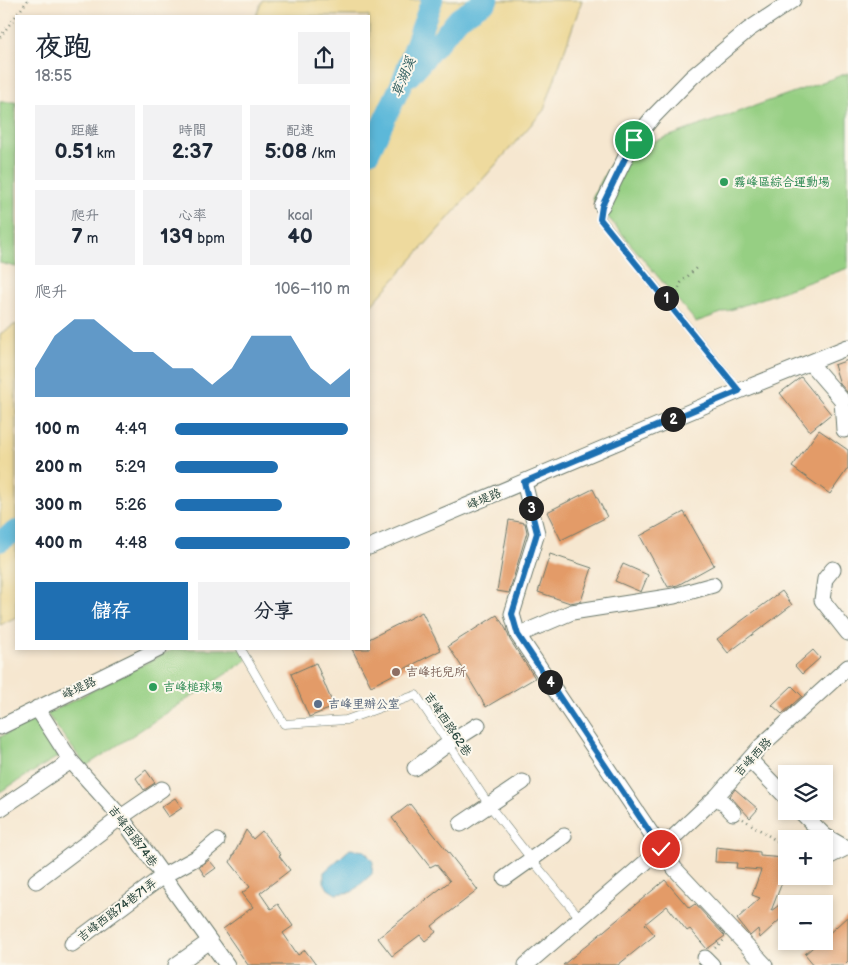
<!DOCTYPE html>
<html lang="zh-TW">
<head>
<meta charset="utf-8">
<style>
	:root { --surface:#fff; --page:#f2f2f3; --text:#1f2937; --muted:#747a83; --accent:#1f6fb2 }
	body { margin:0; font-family:"Balsamiq Sans","LXGW WenKai TC",sans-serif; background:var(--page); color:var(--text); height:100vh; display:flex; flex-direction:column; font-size:19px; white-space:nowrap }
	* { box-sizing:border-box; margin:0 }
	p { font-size:16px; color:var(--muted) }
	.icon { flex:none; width:28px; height:28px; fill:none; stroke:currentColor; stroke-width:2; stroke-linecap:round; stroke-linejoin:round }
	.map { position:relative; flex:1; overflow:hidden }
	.side { position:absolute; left:15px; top:15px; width:355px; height:635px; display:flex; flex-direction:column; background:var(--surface); border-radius:0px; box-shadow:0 2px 8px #0003 }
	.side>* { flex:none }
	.buttons { position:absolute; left:778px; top:765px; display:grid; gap:10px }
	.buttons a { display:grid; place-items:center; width:55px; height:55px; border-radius:0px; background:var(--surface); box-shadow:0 2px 8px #0003; font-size:25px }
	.pin { position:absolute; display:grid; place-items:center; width:42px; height:42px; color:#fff; margin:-21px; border:2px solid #fff; border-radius:50%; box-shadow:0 1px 5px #0007 }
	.km { position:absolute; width:25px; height:25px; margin:-12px; border-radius:50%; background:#222; color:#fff; font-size:14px; line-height:25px; text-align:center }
	.round { display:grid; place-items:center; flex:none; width:52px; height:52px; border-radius:0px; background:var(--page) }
	.overview { display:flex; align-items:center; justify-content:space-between; height:85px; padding:0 20px }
	h1 { font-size:28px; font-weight:700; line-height:38px }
	.stats { display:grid; grid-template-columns:repeat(3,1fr); gap:8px; height:85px; padding:5px 20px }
	.stats div { display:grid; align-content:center; border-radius:0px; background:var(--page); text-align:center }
	.stats b { font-size:21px; font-weight:700 }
	.stats small { font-size:14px; font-weight:400 }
	.stats p { font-size:14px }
	.chart { height:140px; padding:10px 20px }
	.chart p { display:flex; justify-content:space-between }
	.chart svg { width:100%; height:90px; margin-top:5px; fill:var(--accent); opacity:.7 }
	.button { display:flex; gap:10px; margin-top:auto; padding:10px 20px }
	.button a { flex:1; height:58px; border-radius:0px; background:var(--accent); color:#fff; font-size:20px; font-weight:700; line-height:58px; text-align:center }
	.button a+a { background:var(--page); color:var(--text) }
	ul { padding:0 20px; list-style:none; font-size:16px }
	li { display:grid; grid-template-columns:80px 60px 1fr; align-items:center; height:38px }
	li i { height:12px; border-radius:6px; background:var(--accent) }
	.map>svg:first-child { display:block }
	.green { fill:#96cf83; stroke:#5a865c }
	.sand { fill:#eeda9e; stroke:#868c69 }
	.water { fill:#5bb8d9; stroke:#3d7a86 }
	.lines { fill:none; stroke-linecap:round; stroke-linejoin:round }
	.river { stroke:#5bb8d9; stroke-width:22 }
	.building { fill:#e39b67 }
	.lane-casing { stroke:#6a786b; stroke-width:9 }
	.street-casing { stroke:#6a786b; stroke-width:17 }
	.path { stroke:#6a786b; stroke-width:2.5; stroke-dasharray:1 4; stroke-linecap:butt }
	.lane { stroke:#fff; stroke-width:8 }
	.street { stroke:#fff; stroke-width:15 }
	.route-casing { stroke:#fff; stroke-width:10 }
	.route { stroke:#1f6fb2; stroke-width:6 }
	.leisure-dot { fill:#2e9e5b; stroke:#fbf7ec; stroke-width:2 }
	.education-dot { fill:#8d6e63; stroke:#fbf7ec; stroke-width:2 }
	.service-dot { fill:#5c6f8a; stroke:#fbf7ec; stroke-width:2 }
	.labels { text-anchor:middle; stroke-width:4; stroke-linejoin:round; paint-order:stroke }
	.leisure-label { font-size:12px; fill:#27864d; stroke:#fbf7ec; text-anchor:start }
	.street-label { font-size:12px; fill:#1f3d34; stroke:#fbf7ec }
	.education-label { font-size:12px; fill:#785e54; stroke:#fbf7ec; text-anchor:start }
	.service-label { font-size:12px; fill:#4e5e75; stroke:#fbf7ec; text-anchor:start }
	.water-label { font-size:14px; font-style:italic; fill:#2e5c5d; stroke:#fbf7ec }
</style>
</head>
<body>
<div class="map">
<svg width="848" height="965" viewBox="0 0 848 965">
	<rect width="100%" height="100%" fill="#fbf7ec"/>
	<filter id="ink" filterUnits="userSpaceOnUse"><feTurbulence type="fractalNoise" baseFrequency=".02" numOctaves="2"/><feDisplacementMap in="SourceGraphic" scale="10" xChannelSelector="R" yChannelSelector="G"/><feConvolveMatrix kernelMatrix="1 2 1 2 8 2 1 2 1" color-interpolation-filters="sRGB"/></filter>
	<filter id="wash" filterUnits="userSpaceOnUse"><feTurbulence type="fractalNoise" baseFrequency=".0096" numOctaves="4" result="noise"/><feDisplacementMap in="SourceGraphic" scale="20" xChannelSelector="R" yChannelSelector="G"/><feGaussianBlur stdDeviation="1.12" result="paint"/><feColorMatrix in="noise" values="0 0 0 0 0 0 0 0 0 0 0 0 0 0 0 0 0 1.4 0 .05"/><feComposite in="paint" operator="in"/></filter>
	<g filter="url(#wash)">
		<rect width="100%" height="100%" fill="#f6e7d0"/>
		<path class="green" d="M848 73V268L696 322 592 198 610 165 650 143Z
			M0 102H16V267L0 263Z
			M173 649H241L247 660 86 766 47 714Z
			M34 720 59 756 0 792V737Z"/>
		<path class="sand" d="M262 0H582L544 110 369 308V16H256Z
			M16 324V617L0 625V334Z"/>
		<path class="water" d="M350 849 365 851 373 862 372 874 352 892 336 894 328 889 324 882V872Z"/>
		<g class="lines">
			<path class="river" d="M410 75 459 18 487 0
				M369 152 401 85 432 0
				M0 541 16 531"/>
		</g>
		<g id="blocks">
			<path class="building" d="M848 360V393L840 384 834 365Z
				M801 377 831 414 810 431 780 393Z
				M819 430 848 450V468L830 494 792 467Z
				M593 489 607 517 561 540 547 512Z
				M684 512 714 565 678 585 668 587 640 536Z
				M509 520 525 523 527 532 509 593 497 591Z
				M550 554 592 568 581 601 570 603 538 592Z
				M623 564 648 575 641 592 615 581Z
				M782 591 792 605 728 653 717 639Z
				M422 612 441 650 371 686 352 649H369V639Z
				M497 615 506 629 510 640 535 678 486 707 460 664 448 646Z
				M813 650 820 658 802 674 795 666Z
				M316 663 334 707 309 717 291 674Z
				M792 686 802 696 782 714 772 705Z
				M146 770 155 783 144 790 136 778Z
				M735 789 758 809 750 818 730 796Z
				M175 798 182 808 168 817 161 807Z
				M410 804 478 890 432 926 436 932 425 941 420 935 392 956 378 938 450 881 436 864 430 867 392 818Z
				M246 830 253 839 262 831 281 855 279 856 290 870 260 893 271 909 278 904 293 926 283 933 298 955 305 950 316 965H248L223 929 253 907 242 893 250 887 230 862Z
				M716 847 760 852V856L784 858 783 880 771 911 786 900V914L760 938 758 929 750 936 737 919 760 898 752 895 761 870 736 868 737 863 715 862Z
				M209 860 216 868 205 876 199 867Z
				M665 880 689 908 695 904 725 936 707 949 690 929 687 931 667 906 645 924 655 935 618 965H563Z
				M848 916V961L844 965H814L805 954 820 941H824V938Z"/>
		</g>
	</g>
	<g filter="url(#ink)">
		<use href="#blocks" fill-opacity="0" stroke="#6a786b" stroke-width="1"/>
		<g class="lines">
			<g class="lane-casing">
				<path id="lane" d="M602 206 601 219 739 391
					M241 649 284 724 346 720 416 695 489 805 532 860 580 918"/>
			</g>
			<g class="street-casing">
				<path id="street" d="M602 206 634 140 653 117 692 77 748 30 793 0
					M810 363 842 400 844 430
					M524 482 537 533 512 614 518 635 675 869 765 965
					M369 547 739 391 848 347
					M833 569 825 579 822 600 848 633
					M518 635 572 612 674 596 713 585
					M37 708 71 761 121 817 227 965
					M0 727 159 649
					M750 760 786 797
					M415 768 448 744 478 725
					M717 796 733 813
					M0 809 71 761
					M800 811 825 836 846 848
					M461 824 523 782
					M826 858 848 847
					M505 878 564 836
					M36 881 121 817 162 789
					M72 944 163 876 198 857 217 841
					M705 958 712 965
					M176 965 210 941
					M526 965 661 849 717 796 761 746 848 667"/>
			</g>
			<path class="path" d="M0 37 28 0
				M675 297 681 283 696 268
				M743 819 786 847
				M715 948 724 940"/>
			<use href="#lane" class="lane"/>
			<use href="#street" class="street"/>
		</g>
	</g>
	<g class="lines" filter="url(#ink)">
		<g class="route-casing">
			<path id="route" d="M634 140 602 206 600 219 739 391 524 482 537 533 512 614 518 635 661 849"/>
		</g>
		<use href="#route" class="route"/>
	</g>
	<g class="leisure-dot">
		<circle cx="724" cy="182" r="5"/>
		<circle cx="153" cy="687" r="5"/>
	</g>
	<circle class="education-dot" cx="396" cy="672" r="5"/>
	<circle class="service-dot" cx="318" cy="704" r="5"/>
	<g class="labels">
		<g class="leisure-label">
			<text x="734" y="186">霧峰區綜合運動場</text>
			<text x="163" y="691">吉峰槌球場</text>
		</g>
		<g class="street-label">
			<text transform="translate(484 499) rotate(-23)" y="4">峰堤路</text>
			<text transform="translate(79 688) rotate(-26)" y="4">峰堤路</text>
			<text transform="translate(448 724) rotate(56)" y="4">吉峰西路62巷</text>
			<text transform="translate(753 757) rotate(-47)" y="4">吉峰西路</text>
			<text transform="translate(133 836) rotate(53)" y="4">吉峰西路74巷</text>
			<text transform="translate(117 910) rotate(-37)" y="4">吉峰西路74巷71弄</text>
		</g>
		<g class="education-label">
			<text x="406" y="676">吉峰托兒所</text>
		</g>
		<g class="service-label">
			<text x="328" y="708">吉峰里辦公室</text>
		</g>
		<g class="water-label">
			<text transform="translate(403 77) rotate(-68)" y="5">草湖溪</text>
		</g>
	</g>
</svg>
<div class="buttons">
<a><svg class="icon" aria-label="layers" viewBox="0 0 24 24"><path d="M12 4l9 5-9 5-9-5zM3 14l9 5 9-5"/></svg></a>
<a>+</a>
<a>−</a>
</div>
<div class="pin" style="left:634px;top:140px;background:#1e9e55"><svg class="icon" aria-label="arrive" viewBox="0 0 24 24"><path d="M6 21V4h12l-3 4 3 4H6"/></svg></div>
<div class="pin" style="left:661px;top:849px;background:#d93025"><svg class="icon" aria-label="check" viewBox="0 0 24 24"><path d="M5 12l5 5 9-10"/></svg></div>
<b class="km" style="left:666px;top:298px">1</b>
<b class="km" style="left:673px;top:419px">2</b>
<b class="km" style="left:531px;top:508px">3</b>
<b class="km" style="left:550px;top:682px">4</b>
<section class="side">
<div class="overview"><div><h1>夜跑</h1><p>18:55</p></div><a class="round"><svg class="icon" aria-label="share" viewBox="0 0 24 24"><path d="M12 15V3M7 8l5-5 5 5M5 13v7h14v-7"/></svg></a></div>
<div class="stats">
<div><p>距離</p><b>0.51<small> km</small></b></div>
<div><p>時間</p><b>2:37</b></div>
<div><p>配速</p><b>5:08<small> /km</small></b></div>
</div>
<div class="stats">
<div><p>爬升</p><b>7<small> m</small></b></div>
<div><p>心率</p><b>139<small> bpm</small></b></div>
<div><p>kcal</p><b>40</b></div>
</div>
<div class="chart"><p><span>爬升</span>106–110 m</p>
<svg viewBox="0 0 160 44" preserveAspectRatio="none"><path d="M0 44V30L10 14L20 6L30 6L40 14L50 22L60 22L70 30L80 30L90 38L100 30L110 14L120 14L130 14L140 30L150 38L160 30V44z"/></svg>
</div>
<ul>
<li><b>100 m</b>4:49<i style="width:99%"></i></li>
<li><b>200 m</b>5:29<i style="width:59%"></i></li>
<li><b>300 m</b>5:26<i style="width:61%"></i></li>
<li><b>400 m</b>4:48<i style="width:100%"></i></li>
</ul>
<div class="button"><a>儲存</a><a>分享</a></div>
</section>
</div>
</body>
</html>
